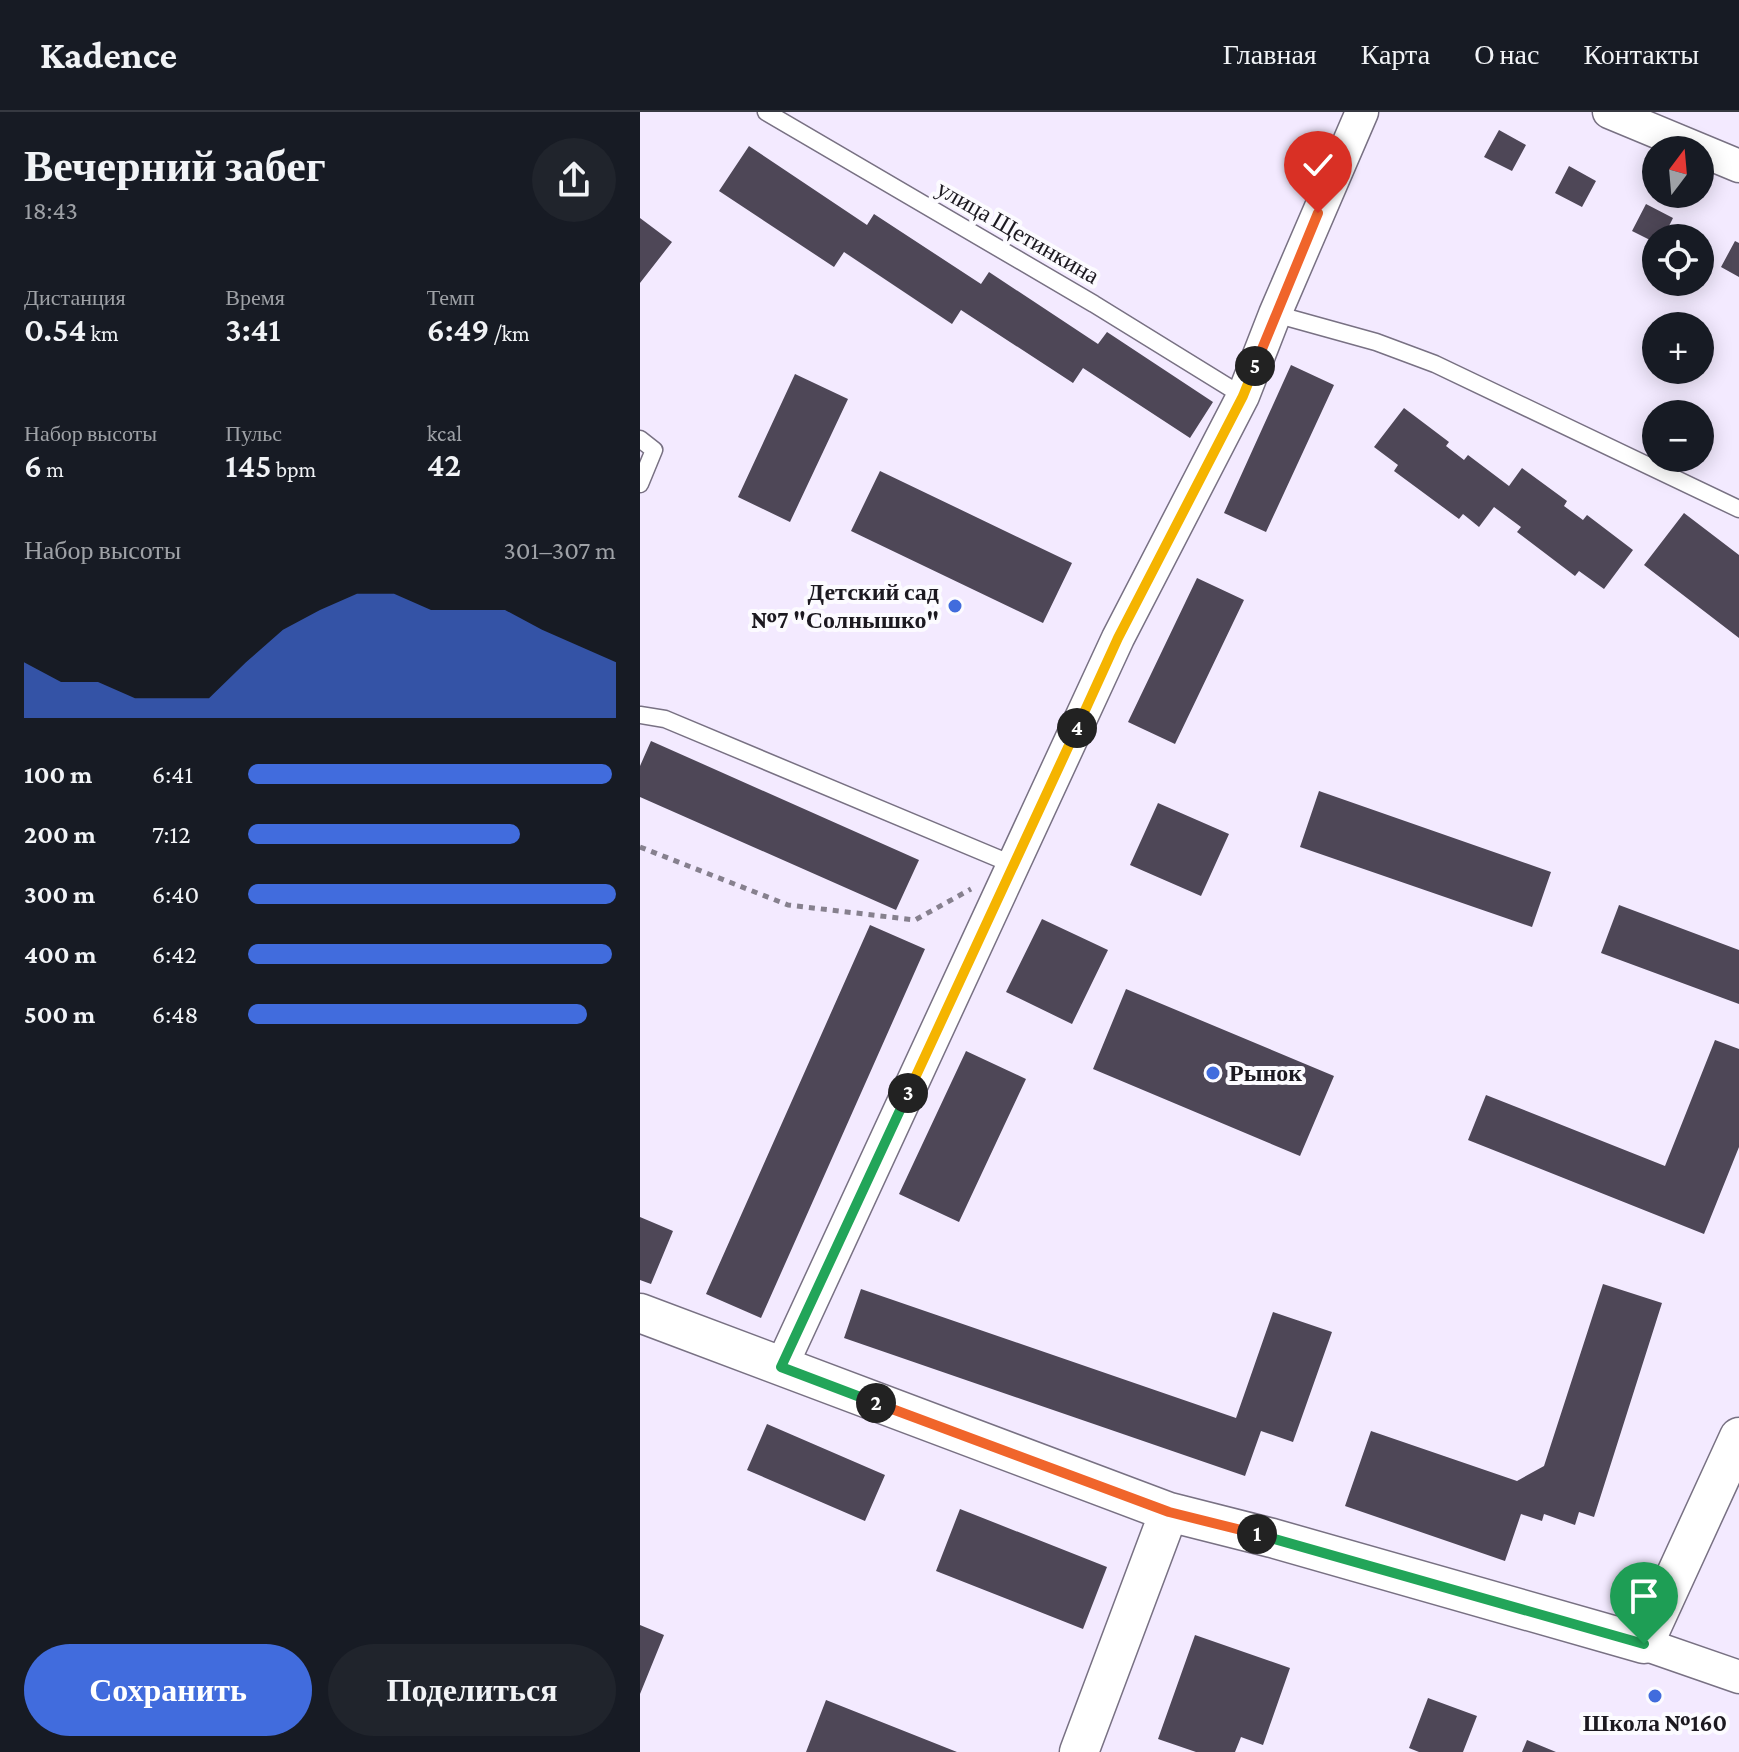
<!DOCTYPE html>
<html lang="ru">
<head>
<meta charset="utf-8">
<style>
	:root { --surface:#171b24; --page:#20242c; --text:#f1f3f6; --muted:#9ea1a6; --line:#363941; --accent:#416cdd }
	body { margin:0; font-family:"Crimson Pro",serif; background:var(--page); color:var(--text); height:100vh; display:flex; flex-direction:column; font-size:30px; white-space:nowrap }
	* { box-sizing:border-box; margin:0 }
	p { font-size:26px; color:var(--muted) }
	.icon { flex:none; width:44px; height:44px; fill:none; stroke:currentColor; stroke-width:2; stroke-linecap:round; stroke-linejoin:round }
	.map { position:relative; flex:1; overflow:hidden }
	.side { display:flex; flex-direction:column; background:var(--surface); width:640px }
	.side>* { flex:none }
	.needle { width:52px; rotate:16deg }
	.controls { position:absolute; left:1002px; top:24px; display:grid; gap:16px }
	.controls a { display:grid; place-items:center; width:72px; height:72px; border-radius:50%; background:var(--surface); box-shadow:0 4px 20px #0003; font-size:40px }
	.pin { position:absolute; display:grid; place-items:center; width:68px; height:68px; color:#fff; margin:-82px -34px; border-radius:50% 50% 50% 0; rotate:-45deg; box-shadow:0 0 8px #0007 }
	.pin .icon { rotate:45deg }
	.km { position:absolute; width:40px; height:40px; margin:-20px; border-radius:50%; background:#222; color:#fff; font-size:22px; line-height:40px; text-align:center }
	.round { display:grid; place-items:center; flex:none; width:84px; height:84px; border-radius:42px; background:var(--page) }
	.overview { display:flex; align-items:center; justify-content:space-between; height:136px; padding:0 24px }
	h1 { font-size:44px; font-weight:600; line-height:60px }
	.metrics { display:grid; grid-template-columns:repeat(3,1fr); gap:12px; height:136px; padding:8px 24px }
	.metrics div { display:grid; align-content:center }
	.metrics b { font-size:34px; font-weight:600 }
	.metrics small { font-size:22px; font-weight:400 }
	.metrics p { font-size:22px }
	.chart { height:224px; padding:16px 24px }
	.chart p { display:flex; justify-content:space-between }
	.chart svg { width:100%; height:144px; margin-top:8px; fill:var(--accent); opacity:.7 }
	.action { display:flex; gap:16px; margin-top:auto; padding:16px 24px }
	.action a { flex:1; height:92px; border-radius:48px; background:var(--accent); color:#fff; font-size:32px; font-weight:600; line-height:92px; text-align:center }
	.action a+a { background:var(--page); color:var(--text) }
	ul { padding:0 24px; list-style:none; font-size:26px }
	li { display:grid; grid-template-columns:128px 96px 1fr; align-items:center; height:60px }
	li i { height:20px; border-radius:10px; background:var(--accent) }
	header { display:flex; align-items:center; gap:48px; box-sizing:border-box; height:112px; padding:0 40px; background:var(--surface); border-bottom:2px solid var(--line) }
	header strong { font-size:38px }
	nav { display:flex; gap:44px; margin-inline-start:auto; font-size:28px }
	main { display:flex; flex:1; min-height:0 }
	.map>svg:first-child { display:block }
	.building { fill:#4e4757 }
	.lines { fill:none; stroke-linecap:round; stroke-linejoin:round }
	.service-casing { stroke:#787183; stroke-width:19 }
	.minor-casing { stroke:#787183; stroke-width:35 }
	.tertiary-casing { stroke:#787183; stroke-width:41 }
	.path { stroke:#86808e; stroke-width:5; stroke-dasharray:6 6; stroke-linecap:butt }
	.service { stroke:#fff; stroke-width:16 }
	.minor { stroke:#fff; stroke-width:32 }
	.tertiary { stroke:#fff; stroke-width:38 }
	.split-1-casing { stroke:#fff; stroke-width:16 }
	.split-2-casing { stroke:#fff; stroke-width:16 }
	.split-3-casing { stroke:#fff; stroke-width:16 }
	.split-4-casing { stroke:#fff; stroke-width:16 }
	.split-5-casing { stroke:#fff; stroke-width:16 }
	.split-6-casing { stroke:#fff; stroke-width:16 }
	.split-1 { stroke:#22a559; stroke-width:10 }
	.split-2 { stroke:#f0652b; stroke-width:10 }
	.split-3 { stroke:#22a559; stroke-width:10 }
	.split-4 { stroke:#f5b400; stroke-width:10 }
	.split-5 { stroke:#f5b400; stroke-width:10 }
	.split-6 { stroke:#f0652b; stroke-width:10 }
	.poi-dot { fill:#416cdd; stroke:#fcfbff; stroke-width:3 }
	.labels { text-anchor:middle; stroke-width:8; stroke-linejoin:round; paint-order:stroke }
	.street-label { font-size:24px; fill:#1c1920; stroke:#fcfbff }
	.poi-label { font-size:24px; font-weight:bold; fill:#1c1920; stroke:#fcfbff; text-anchor:end }
</style>
</head>
<body>
<header>
<strong>Kadence</strong>
<nav><a>Главная</a><a>Карта</a><a>О нас</a><a>Контакты</a></nav>
</header>
<main>
<section class="side">
<div class="overview"><div><h1>Вечерний забег</h1><p>18:43</p></div><a class="round"><svg class="icon" aria-label="share" viewBox="0 0 24 24"><path d="M12 15V3M7 8l5-5 5 5M5 13v7h14v-7"/></svg></a></div>
<div class="metrics">
<div><p>Дистанция</p><b>0.54<small> km</small></b></div>
<div><p>Время</p><b>3:41</b></div>
<div><p>Темп</p><b>6:49<small> /km</small></b></div>
</div>
<div class="metrics">
<div><p>Набор высоты</p><b>6<small> m</small></b></div>
<div><p>Пульс</p><b>145<small> bpm</small></b></div>
<div><p>kcal</p><b>42</b></div>
</div>
<div class="chart"><p><span>Набор высоты</span>301–307 m</p>
<svg viewBox="0 0 160 44" preserveAspectRatio="none"><path d="M0 44V27L10 33L20 33L30 38L40 38L50 38L60 27L70 17L80 11L90 6L100 6L110 11L120 11L130 11L140 17L150 22L160 27V44z"/></svg>
</div>
<ul>
<li><b>100 m</b>6:41<i style="width:99%"></i></li>
<li><b>200 m</b>7:12<i style="width:74%"></i></li>
<li><b>300 m</b>6:40<i style="width:100%"></i></li>
<li><b>400 m</b>6:42<i style="width:99%"></i></li>
<li><b>500 m</b>6:48<i style="width:92%"></i></li>
</ul>
<div class="action"><a>Сохранить</a><a>Поделиться</a></div>
</section>
<div class="map">
<svg width="1099" height="1640" viewBox="0 0 1099 1640">
	<rect width="100%" height="100%" fill="#f3eaff"/>
	<path class="building" d="M859 18 886 33 872 59 844 45Z
		M109 34 227 113 234 102 341 172 349 160 458 232 467 220 573 290 550 326 443 256 433 271 321 198 312 212 204 140 194 155 79 79Z
		M929 54 956 69 942 95 915 81Z
		M1006 92 1033 106 1023 126H1016V131L992 119Z
		M0 106 32 130 0 171Z
		M1095 129 1099 131V165L1081 155Z
		M651 253 694 273 626 420 584 401Z
		M155 262 208 287 150 410 98 385Z
		M764 296 809 330 806 334 824 348 828 343 869 374 882 356 927 389 924 394 943 408 947 403 993 438 964 477 939 459 935 464 877 420 881 415 854 395 839 415 823 402 819 407 754 359 758 353 734 335Z
		M240 359 432 451 403 511 211 419Z
		M1044 401 1099 443V526L1004 453Z
		M557 466 604 488 535 632 488 610Z
		M11 629 279 748 256 798 0 685V654Z
		M679 679 911 760 892 815 660 735Z
		M518 691 589 722 561 784 490 753Z
		M979 793 1099 838V892L961 841Z
		M402 807 468 838 432 912 366 880Z
		M230 813 285 837 121 1206 66 1182Z
		M486 877 694 964 660 1044 453 957Z
		M1075 928 1099 937V1035L1064 1122 828 1028 846 983 1025 1054Z
		M326 939 386 967 319 1110 259 1082Z
		M0 1105 33 1119 11 1172 0 1168Z
		M963 1172 1022 1191 954 1405 939 1400 935 1413 904 1402 902 1409 881 1402 865 1449 705 1394 731 1319 877 1369 904 1354Z
		M221 1177 596 1306 633 1200 692 1220 653 1330 621 1319 605 1364 204 1226Z
		M127 1312 245 1363 225 1409 107 1358Z
		M320 1397 467 1455 443 1517 296 1459Z
		M0 1513 24 1523 0 1582Z
		M555 1523 650 1556 623 1633 601 1625 595 1640H556L518 1627Z
		M788 1586 837 1604 823 1640H779L769 1636Z
		M186 1588 317 1640H166Z
		M887 1628 916 1640H882Z"/>
	<g class="lines">
		<g class="service-casing">
			<path id="service" d="M126 0 454 192 603 284
				M635 202 736 230 795 252 1099 397
				M0 327 14 338 0 372
				M0 603 25 607 374 753"/>
		</g>
		<g class="minor-casing">
			<path id="minor" d="M969 0 1099 54
				M141 1255 478 526 603 284 635 202 722 0
				M1004 1532 1099 1565"/>
		</g>
		<g class="tertiary-casing">
			<path id="tertiary" d="M0 1201 529 1400 632 1426 1004 1532 1099 1325
				M439 1640 529 1400"/>
		</g>
		<path class="path" d="M0 735 148 793 275 808 331 777"/>
		<use href="#service" class="service"/>
		<use href="#minor" class="minor"/>
		<use href="#tertiary" class="tertiary"/>
	</g>
	<g class="lines">
		<g class="split-1-casing">
			<path id="split-1" d="M617 1422 1004 1532"/>
		</g>
		<g class="split-2-casing">
			<path id="split-2" d="M236 1291 529 1400 617 1422"/>
		</g>
		<g class="split-3-casing">
			<path id="split-3" d="M236 1291 141 1255 268 981"/>
		</g>
		<g class="split-4-casing">
			<path id="split-4" d="M268 981 437 616"/>
		</g>
		<g class="split-5-casing">
			<path id="split-5" d="M437 616 478 526 603 284 615 254"/>
		</g>
		<g class="split-6-casing">
			<path id="split-6" d="M615 254 678 101"/>
		</g>
		<use href="#split-1" class="split-1"/>
		<use href="#split-2" class="split-2"/>
		<use href="#split-3" class="split-3"/>
		<use href="#split-4" class="split-4"/>
		<use href="#split-5" class="split-5"/>
		<use href="#split-6" class="split-6"/>
	</g>
	<g class="poi-dot">
		<circle cx="315" cy="494" r="8"/>
		<circle cx="573" cy="961" r="8"/>
		<circle cx="1015" cy="1584" r="8"/>
	</g>
	<g class="labels">
		<g class="street-label">
			<text transform="translate(378 120) rotate(30)" y="8">улица Щетинкина</text>
		</g>
		<g class="poi-label">
			<text x="299" y="488">Детский сад<tspan x="299" dy="28">№7 "Солнышко"</tspan></text>
			<text x="589" y="969" text-anchor="start">Рынок</text>
			<text x="1015" y="1619" text-anchor="middle">Школа №160</text>
		</g>
	</g>
</svg>
<div class="controls">
<a><svg class="needle" viewBox="-14 -14 28 28"><path d="M0-13l5 13h-10z" fill="#e53935"/><path d="M0 13l5-13h-10z" fill="#9ea1a6"/></svg></a>
<a><svg class="icon" aria-label="locate" viewBox="0 0 24 24"><circle cx="12" cy="12" r="6"/><path d="M12 2v4M12 18v4M2 12h4M18 12h4"/></svg></a>
<a>+</a>
<a>−</a>
</div>
<div class="pin" style="left:1004px;top:1532px;background:#1e9e55"><svg class="icon" aria-label="arrive" viewBox="0 0 24 24"><path d="M6 21V4h12l-3 4 3 4H6"/></svg></div>
<div class="pin" style="left:678px;top:101px;background:#d93025"><svg class="icon" aria-label="check" viewBox="0 0 24 24"><path d="M5 12l5 5 9-10"/></svg></div>
<b class="km" style="left:617px;top:1422px">1</b>
<b class="km" style="left:236px;top:1291px">2</b>
<b class="km" style="left:268px;top:981px">3</b>
<b class="km" style="left:437px;top:616px">4</b>
<b class="km" style="left:615px;top:254px">5</b>
</div>
</main>
</body>
</html>
